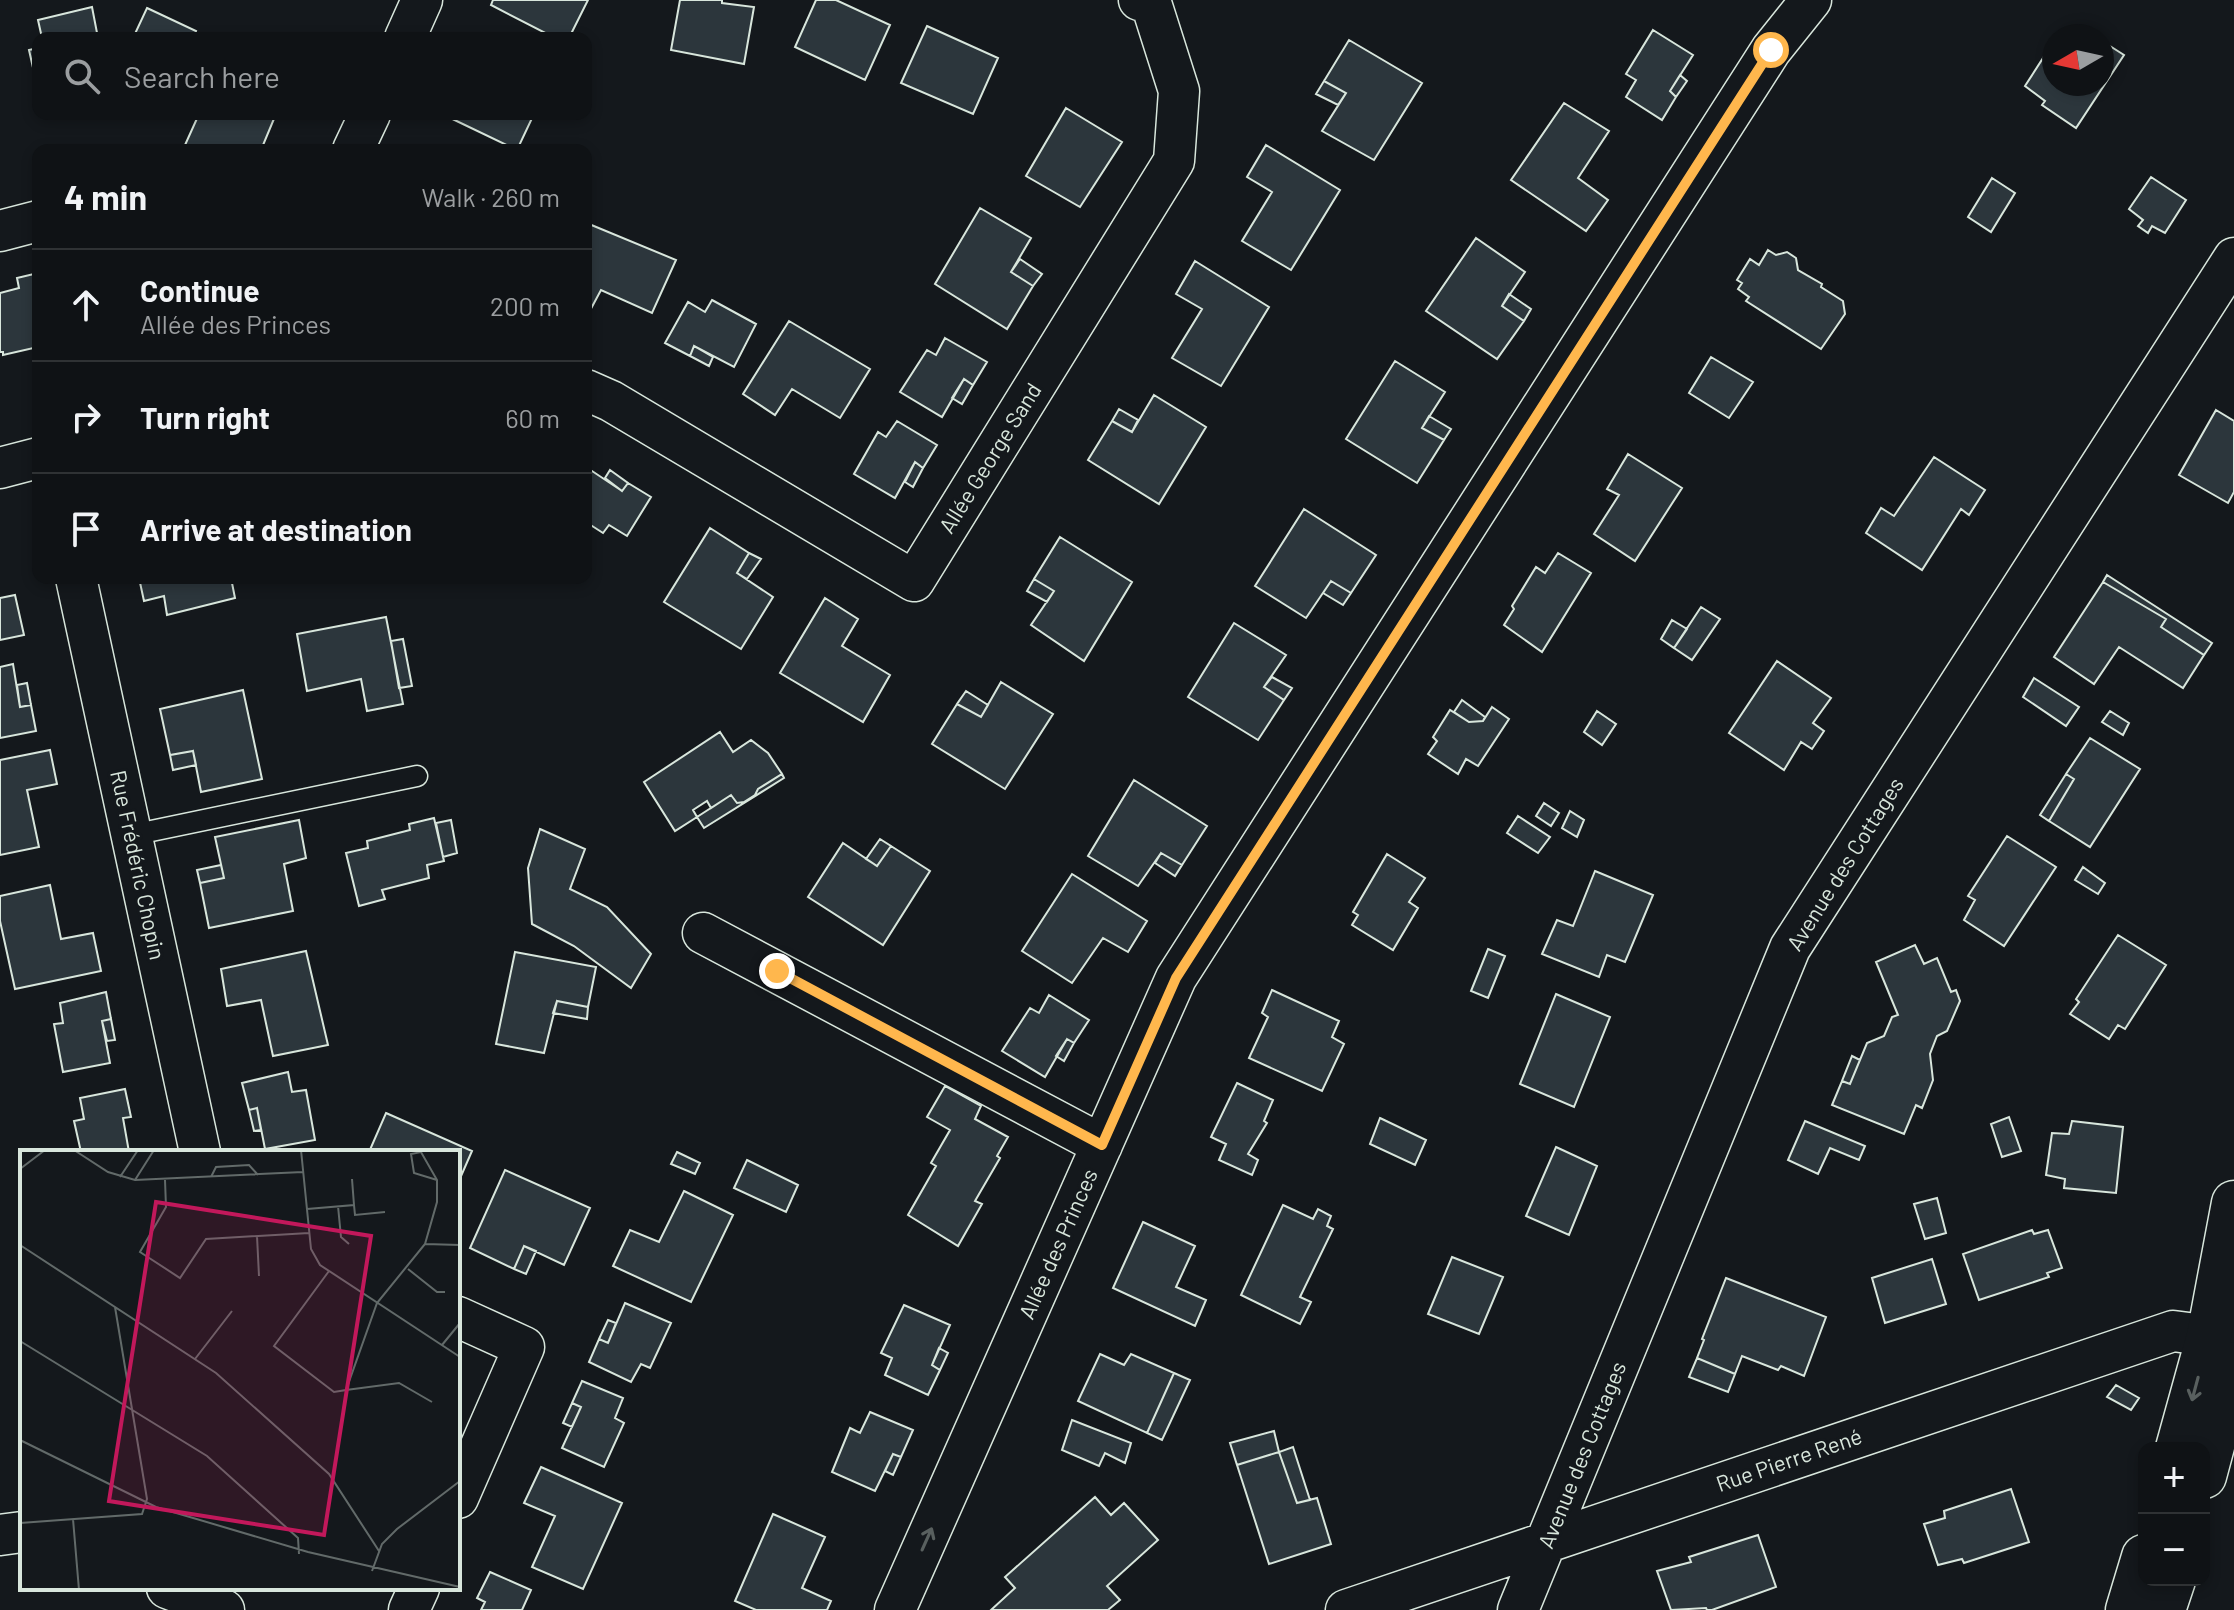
<!DOCTYPE html>
<html lang="en">
<head>
<meta charset="utf-8">
<style>
	body { margin:0; font-family:Barlow,sans-serif; background:#1d2022; color:#f1f3f6 }
	.controls { position:absolute; right:24px; bottom:24px; display:grid; overflow:hidden; border-radius:16px; box-shadow:0 4px 12px #0003 }
	.controls button { width:72px; height:72px; display:grid; place-items:center; padding:0; border:0; border-bottom:2px solid #2f3234; background:#0f1215; color:#f1f3f6; font:40px sans-serif }
	.compass { position:absolute; left:2042px; top:24px; width:72px; height:72px; border-radius:50%; background:#0f1215; box-shadow:0 4px 12px #0003; rotate:261deg }
	.stop { position:absolute; width:24px; height:24px; margin:-18px; border:6px solid #ffb74d; border-radius:50%; background:#fff }
	.stop.end { background:#ffb74d; border-color:#fff; box-shadow:0 2px 8px #0008 }
	.list { margin:0; padding:0; list-style:none }
	h2 { display:flex; justify-content:space-between; align-items:center; height:104px; margin:0; padding:0 32px; font-size:34px }
	h2 small { font-size:26px; font-weight:400; color:#9b9ea0 }
	.list li { display:grid; grid-template-columns:52px 1fr auto; gap:24px; align-items:center; box-sizing:border-box; height:112px; padding:0 32px; border-top:2px solid #2f3234 }
	.list b { display:block; font-size:30px; white-space:nowrap }
	.list p { margin:0; font-size:26px; white-space:nowrap; color:#9b9ea0 }
	.list em { font-size:26px; font-style:normal; color:#9b9ea0 }
	.icon { flex:none; width:44px; height:44px; fill:none; stroke:currentColor; stroke-width:2; stroke-linecap:round; stroke-linejoin:round }
	.map { position:relative; flex:none; width:2234px; height:1610px; overflow:hidden }
	.search { position:absolute; background:#0f1215; box-shadow:0 4px 12px #0003; left:32px; top:32px; width:560px; height:88px; display:flex; align-items:center; gap:20px; box-sizing:border-box; padding:0 28px; border-radius:16px; color:#9b9ea0; font-size:30px }
	.panel { position:absolute; background:#0f1215; box-shadow:0 4px 12px #0003; left:32px; top:144px; width:560px; height:440px; border-radius:16px }
	.map>svg:first-child { display:block }
	.building { fill:#2c363c; stroke:#d8e6dc; stroke-width:2 }
	.lines { fill:none; stroke-linecap:round; stroke-linejoin:round }
	.lane-casing { stroke:#d8e6dc; stroke-width:23 }
	.street-casing { stroke:#d8e6dc; stroke-width:43 }
	.secondary-casing { stroke:#d8e6dc; stroke-width:47 }
	.lane { stroke:#14181c; stroke-width:20 }
	.street { stroke:#14181c; stroke-width:40 }
	.secondary { stroke:#14181c; stroke-width:44 }
	.oneway { stroke:#59605f }
	.route { stroke:#ffb74d; stroke-width:10 }
	.labels { text-anchor:middle; stroke-width:6; stroke-linejoin:round; paint-order:stroke }
	.street-label { font-size:22px; fill:#d8e6dc; stroke:#14181c }
	.inset-road { fill:none; stroke:#626a69; stroke-width:2 }
	.view { fill:#c2185b; fill-opacity:0.15; stroke:#c2185b; stroke-width:4 }
	.inset-edge { fill:none; stroke:#d8e6dc; stroke-width:4 }
</style>
</head>
<body>
<div class="map">
<svg width="2234" height="1610" viewBox="0 0 2234 1610">
	<rect width="100%" height="100%" fill="#14181c"/>
	<path class="building" d="M493,0H588L569,38H555L491,5Z
		M680,0H722V3L754,7L744,64L671,50Z
		M816,0H836L890,25L865,80L795,47Z
		M92,7L98,38H42L38,20Z
		M147,8L196,31L193,38H133Z
		M927,26L998,58L973,114L901,83Z
		M1653,30L1693,55L1670,91L1676,97L1662,120L1626,97L1636,80L1626,74Z
		M1349,40L1422,83L1374,160L1322,131L1346,93L1324,81Z
		M2054,41V84H2102V41L2124,55L2076,128L2042,105L2045,101L2025,86Z
		M38,48V90L29,50Z
		M1680,75L1687,81L1676,97L1670,91Z
		M1324,81L1346,93L1338,105L1316,94Z
		M1564,103L1609,131L1578,178L1608,200L1586,231L1511,180Z
		M1066,108L1122,142L1080,207L1026,176Z
		M199,114H276L261,150H196L185,145Z
		M442,114H534L517,150Z
		M1266,145L1340,190L1291,270L1242,241L1272,192L1247,177Z
		M2151,177L2186,200L2165,233L2152,226L2148,233L2138,226L2143,220L2129,209Z
		M1992,178L2015,193L1991,232L1968,217Z
		M980,208L1031,238L1011,272L1033,286L1007,329L935,284Z
		M589,224L676,260L652,313L601,290L586,318V231Z
		M1476,238L1525,272L1502,306L1524,321L1497,359L1426,311Z
		M1768,250L1776,255L1787,252L1796,258L1798,270L1822,284L1821,287L1843,301L1845,314L1821,349L1746,301L1749,297L1738,289L1742,283L1737,280L1750,259L1759,265Z
		M1020,259L1042,274L1033,286L1011,272Z
		M1195,261L1269,307L1221,386L1172,358L1202,309L1176,294Z
		M38,273V347L3,355V352H0V293L19,288L17,278Z
		M1509,294L1531,309L1524,321L1502,306Z
		M712,300L756,324L734,367L694,346L690,356L665,343L688,302L705,312Z
		M789,321L870,369L840,418L792,389L775,415L743,394Z
		M945,338L987,362L973,385L964,379L942,417L900,392L927,350L936,355Z
		M694,346L713,357L709,366L690,356Z
		M1711,357L1753,382L1729,418L1689,393Z
		M1395,361L1445,392L1422,428L1444,440L1417,483L1346,439Z
		M964,379L973,385L962,404L952,398Z
		M1154,395L1206,427L1159,504L1088,460L1112,421L1132,432Z
		M1119,409L1138,420L1132,432L1112,421Z
		M2216,410L2234,421V492L2228,503L2179,475Z
		M1429,416L1451,429L1444,440L1422,428Z
		M897,421L937,445L923,468L915,462L895,498L854,474L878,432L886,437Z
		M1628,454L1682,488L1635,561L1594,534L1619,495L1607,489Z
		M1934,457L1985,490L1969,515L1961,509L1922,570L1866,533L1881,508L1894,516Z
		M915,462L923,468L913,487L905,482Z
		M589,469L622,491L628,483L651,497L627,536L609,525L603,533L586,522V473Z
		M610,470L628,483L622,491L605,478Z
		M1304,509L1376,555L1351,593L1331,581L1306,618L1255,586Z
		M710,528L749,553L737,573L773,597L741,649L664,602Z
		M1060,537L1132,582L1084,661L1031,625L1054,591L1034,579Z
		M749,553L761,559L747,579L737,573Z
		M1558,553L1591,573L1542,652L1504,625L1514,609L1512,606L1536,567L1545,573Z
		M2107,575L2212,643L2204,655L2161,627L2166,619L2103,582Z
		M139,578H231L235,598L167,615L164,596L144,601Z
		M1034,579L1054,591L1047,602L1027,591Z
		M1331,581L1351,593L1343,605L1323,593Z
		M2103,582L2166,619L2161,627L2204,655L2183,688L2119,647L2094,684L2054,657Z
		M15,595L24,635L0,640V598Z
		M825,598L858,619L842,646L890,675L863,722L780,673Z
		M1701,607L1720,619L1692,660L1674,648Z
		M386,617L403,704L367,711L361,679L307,691L297,634Z
		M1672,620L1687,629L1674,648L1661,639Z
		M1234,623L1286,655L1264,687L1284,700L1258,740L1188,697Z
		M403,639L412,686L399,688L391,641Z
		M1777,661L1831,698L1813,723L1824,731L1812,749L1801,742L1784,770L1729,733Z
		M13,664L20,707L31,705L36,731L0,738V667Z
		M1272,677L1292,688L1284,700L1264,687Z
		M2034,678L2079,707L2066,726L2023,697Z
		M1001,682L1053,714L1005,789L932,744L957,704L981,717Z
		M27,683L31,705L20,707L17,685Z
		M243,690L262,779L201,792L193,751L170,755L160,709Z
		M966,691L988,705L981,717L957,704Z
		M1462,700L1485,717L1483,721L1469,722L1454,712Z
		M1492,707L1509,719L1478,766L1466,759L1458,774L1428,754L1437,741L1433,737L1450,710L1469,722L1483,721Z
		M1597,711L1616,724L1602,745L1584,732Z
		M2110,711L2129,723L2123,735L2102,722Z
		M720,732L733,752L751,740L768,753L782,774L758,789L755,795L744,802L737,803L731,795L711,808L707,801L693,810L697,817L675,831L644,782Z
		M2090,738L2140,769L2090,847L2049,821L2074,779L2066,774Z
		M50,750L57,784L27,790L39,847L0,855V760Z
		M193,751L196,765L173,770L170,755Z
		M782,774L784,778L704,828L697,817L731,795L737,803L744,802L755,795L758,789Z
		M2066,774L2074,779L2049,821L2040,815Z
		M1134,780L1207,826L1182,865L1161,853L1138,886L1088,856Z
		M1544,803L1559,813L1551,826L1536,816Z
		M1570,811L1584,820L1577,837L1562,828Z
		M1518,816L1550,837L1538,853L1507,833Z
		M434,818L444,861L427,865L429,878L382,890L385,899L359,906L346,853L368,848L367,841L410,830L409,824Z
		M299,820L306,858L284,864L293,911L209,928L200,883L224,878L215,837Z
		M451,820L457,853L443,857L436,823Z
		M540,829L585,849L570,889L607,907L651,954L631,988L574,946L532,924L528,868Z
		M2007,836L2056,867L2004,946L1964,920L1975,900L1968,896Z
		M880,839L891,846L877,866L866,859Z
		M843,843L877,866L891,846L930,871L883,945L808,897Z
		M1161,853L1182,865L1175,876L1155,863Z
		M1387,854L1425,878L1409,902L1418,908L1393,950L1352,925L1358,915L1353,912Z
		M221,865L224,878L200,883L197,870Z
		M2083,867L2105,883L2098,894L2075,880Z
		M1595,871L1653,895L1625,962L1607,955L1599,977L1542,954L1557,920L1573,926Z
		M1072,874L1147,921L1128,952L1103,938L1072,983L1022,951Z
		M50,885L61,939L93,933L101,971L15,989L0,921V896Z
		M2118,935L2166,965L2125,1029L2118,1025L2109,1039L2070,1014L2079,1002L2076,999Z
		M1915,945L1924,964L1937,958L1951,992L1956,990L1960,1001L1947,1031L1937,1036L1930,1054L1933,1080L1922,1108L1916,1105L1904,1134L1832,1105L1842,1081L1850,1084L1867,1043L1884,1036L1892,1017L1898,1015L1876,962Z
		M1488,949L1505,956L1488,998L1471,991Z
		M306,951L328,1045L273,1056L261,1000L227,1006L221,969Z
		M515,952L596,967L588,1007L557,1001L544,1053L496,1044Z
		M1272,990L1339,1021L1332,1037L1344,1044L1322,1091L1249,1058L1268,1017L1262,1013Z
		M106,992L111,1019L102,1021L110,1063L63,1072L54,1024L63,1023L60,1003Z
		M1556,994L1610,1017L1574,1107L1520,1084Z
		M1049,995L1089,1020L1074,1043L1067,1039L1045,1077L1002,1051L1030,1008L1039,1013Z
		M557,1001L588,1007L587,1019L553,1013Z
		M111,1019L115,1040L107,1041L102,1021Z
		M1067,1039L1074,1043L1064,1061L1056,1056Z
		M1852,1056L1860,1060L1850,1084L1842,1081Z
		M288,1072L292,1092L306,1090L315,1140L265,1149L257,1108L249,1110L242,1083Z
		M1237,1083L1273,1100L1264,1121L1267,1123L1248,1154L1258,1160L1252,1175L1219,1160L1226,1144L1211,1137Z
		M945,1086L981,1106L975,1119L1008,1137L997,1156L1000,1158L975,1201L982,1204L958,1246L908,1215L936,1166L931,1163L950,1130L927,1117Z
		M125,1089L131,1117L123,1118L129,1152H81L74,1121L84,1119L80,1098Z
		M257,1108L261,1130L254,1131L249,1110Z
		M386,1113L472,1151L458,1183V1152H369Z
		M2009,1117L2021,1151L2002,1157L1991,1124Z
		M1380,1118L1426,1140L1415,1165L1370,1144Z
		M1805,1121L1865,1146L1859,1160L1830,1148L1818,1174L1788,1160Z
		M2072,1121L2123,1127L2116,1193L2064,1188L2065,1179L2046,1175L2052,1133L2069,1134Z
		M1556,1147L1597,1166L1569,1235L1526,1216Z
		M677,1152L700,1163L695,1174L671,1164Z
		M747,1160L798,1185L786,1212L734,1188Z
		M505,1170L590,1208L564,1265L524,1246L514,1269L470,1248Z
		M684,1191L733,1215L691,1302L613,1266L630,1230L659,1242Z
		M1937,1198L1946,1233L1925,1239L1914,1204Z
		M1283,1205L1313,1219L1318,1209L1331,1216L1327,1226L1333,1229L1300,1297L1311,1302L1300,1324L1241,1295Z
		M1143,1222L1195,1246L1176,1287L1206,1300L1195,1326L1113,1288Z
		M2032,1230L2034,1234L2048,1230L2062,1268L2047,1273L2049,1277L1979,1300L1963,1254Z
		M524,1246L536,1251L526,1274L514,1269Z
		M1452,1257L1503,1277L1479,1334L1428,1314Z
		M1932,1259L1946,1304L1885,1323L1872,1278Z
		M1726,1278L1826,1317L1804,1376L1781,1366L1778,1370L1742,1356L1735,1374L1697,1358L1704,1340L1702,1339Z
		M625,1303L671,1323L650,1368L641,1364L631,1382L589,1362L599,1339L608,1343Z
		M904,1305L950,1325L932,1365L940,1370L928,1395L885,1375L892,1358L881,1353Z
		M608,1320L616,1323L608,1343L599,1339Z
		M939,1348L948,1353L940,1370L932,1365Z
		M1100,1354L1124,1365L1131,1354L1174,1373L1147,1433L1078,1401Z
		M1697,1358L1735,1374L1728,1392L1689,1377Z
		M1174,1373L1190,1380L1162,1440L1147,1433Z
		M582,1381L623,1398L615,1418L624,1423L604,1467L562,1448L581,1407L572,1403Z
		M2116,1385L2139,1398L2131,1410L2107,1397Z
		M572,1403L581,1407L572,1427L563,1423Z
		M870,1412L913,1430L901,1457L893,1454L875,1491L832,1472L850,1428L860,1433Z
		M1072,1420L1131,1443L1125,1463L1105,1453L1099,1466L1062,1450Z
		M1274,1431L1279,1452L1237,1465L1230,1443Z
		M1293,1447L1310,1500L1297,1503L1279,1452Z
		M1279,1452L1297,1503L1317,1498L1331,1544L1269,1564L1237,1465Z
		M893,1454L901,1457L893,1475L885,1471Z
		M541,1467L622,1503L583,1589L532,1567L555,1516L524,1503Z
		M2011,1489L2029,1542L1964,1563L1962,1559L1938,1565L1924,1524L1945,1518L1944,1511Z
		M1095,1497L1111,1515L1124,1503L1158,1540L1107,1586L1120,1600L1108,1610H991L1015,1588L1005,1577Z
		M773,1514L825,1537L802,1588L831,1601L827,1610H756L735,1601Z
		M1758,1535L1776,1587L1712,1610H1707L1706,1608L1671,1610L1657,1571L1691,1562L1689,1557Z
		M490,1572L531,1590L522,1610H481L485,1602L477,1598Z"/>
	<g class="lines">
		<defs>
			<path id="lane" d="M132,835L417,776"/>
			<path id="street" d="M405,38L422,0
				M353,150L370,114
				M0,231L38,221
				M586,390L611,401L914,581L1174,161L1179,91L1151,3L1139,0
				M0,468L38,458
				M76,578L200,1152
				M703,933L1102,1145
				M458,1317L524,1347L458,1498
				M0,1535L22,1532
				M167,1588L224,1610
				M409,1610L419,1588
				M895,1610L1176,978L1771,50L1811,0
				M1346,1610L2173,1331L2234,1339
				M1518,1610L1790,948L2234,258"/>
			<path id="secondary" d="M2178,1448L2209,1336L2234,1203
				M2204,1476L2234,1364
				M2128,1610L2144,1557
				M2163,1610L2173,1580"/>
		</defs>
		<use href="#lane" class="lane-casing"/>
		<use href="#street" class="street-casing"/>
		<use href="#secondary" class="secondary-casing"/>
		<use href="#lane" class="lane"/>
		<use href="#street" class="street"/>
		<use href="#secondary" class="secondary"/>
	</g>
	<defs><path id="oneway-shaft" d="M-6 0H5M1.5-3L5.5 0L1.5 3" fill="none" stroke-width="1.6" stroke-linecap="round" stroke-linejoin="round" transform="scale(2)"/></defs>
	<g class="oneway">
		<use href="#oneway-shaft" transform="translate(2195 1389) rotate(105)"/>
		<use href="#oneway-shaft" transform="translate(927 1539) rotate(-66)"/>
	</g>
	<g class="lines">
		<path class="route" d="M777,971L1102,1145L1176,978L1771,50"/>
	</g>
	<g class="labels">
		<g class="street-label">
			<text transform="translate(990 458) rotate(-58)" y="8">Allée George Sand</text>
			<text transform="translate(1845 864) rotate(-58)" y="8">Avenue des Cottages</text>
			<text transform="translate(138 865) rotate(78)" y="8">Rue Frédéric Chopin</text>
			<text transform="translate(1058 1244) rotate(-66)" y="8">Allée des Princes</text>
			<text transform="translate(1582 1455) rotate(-68)" y="8">Avenue des Cottages</text>
			<text transform="translate(1789 1460) rotate(-19)" y="8">Rue Pierre René</text>
		</g>
	</g>
	<g transform="translate(20 1150)">
		<rect width="440" height="440" fill="#14181c"/>
		<path class="inset-road" d="M54,0L88,22L115,30L283,22M281,0L291,99L300,115L440,207M0,19L25,0M100,27L118,0M191,27L196,17L229,15L238,25M115,30L134,0M145,30L146,57L120,102L160,128L186,89L289,83M334,55L335,65L365,62M318,56L321,87L329,94M287,59L334,55L332,29M237,86L239,126M405,94L440,95M0,95L196,223L309,324L359,401M388,119L417,142H425M309,121L254,196L314,242L326,240L357,153L405,94L417,52V30L401,2L391,4L394,23L417,30M0,191L187,306L278,388L279,404M422,195L440,173M175,209L212,161M326,240L379,233L412,252M0,290L136,357L288,402L440,437M53,369L59,440M0,373L122,364L127,349L95,157M352,421L362,394L377,379L440,331"/>
		<path class="view" d="M136,52L351,86L304,385L89,351Z"/>
		<rect width="440" height="440" class="inset-edge"/>
	</g>
</svg>
<div class="controls">
<button>+</button>
<button>−</button>
</div>
<svg class="compass" viewBox="-18 -18 36 36"><path d="M0-13l5 13h-10z" fill="#e53935"/><path d="M0 13l5-13h-10z" fill="#9b9ea0"/></svg>
<div class="stop" style="left:1771px;top:50px"></div>
<div class="stop end" style="left:777px;top:971px"></div>
<div class="search"><svg class="icon" aria-label="search" viewBox="0 0 24 24"><circle cx="10" cy="10" r="6"/><path d="M15 15l6 6"/></svg>Search here</div>
<section class="panel">
<h2>4 min<small>Walk · 260 m</small></h2>
<ul class="list">
<li><svg class="icon" aria-label="ahead" viewBox="0 0 24 24"><path d="M12 20V5M6 11l6-6 6 6"/></svg><div><b>Continue</b><p>Allée des Princes</p></div><em>200 m</em></li>
<li><svg class="icon" aria-label="right" viewBox="0 0 24 24"><path d="M7 20v-9h11M14 6l5 5-5 5"/></svg><div><b>Turn right</b></div><em>60 m</em></li>
<li><svg class="icon" aria-label="arrive" viewBox="0 0 24 24"><path d="M6 21V4h12l-3 4 3 4H6"/></svg><div><b>Arrive at destination</b></div></li>
</ul>
</section>
</div>
</body>
</html>
